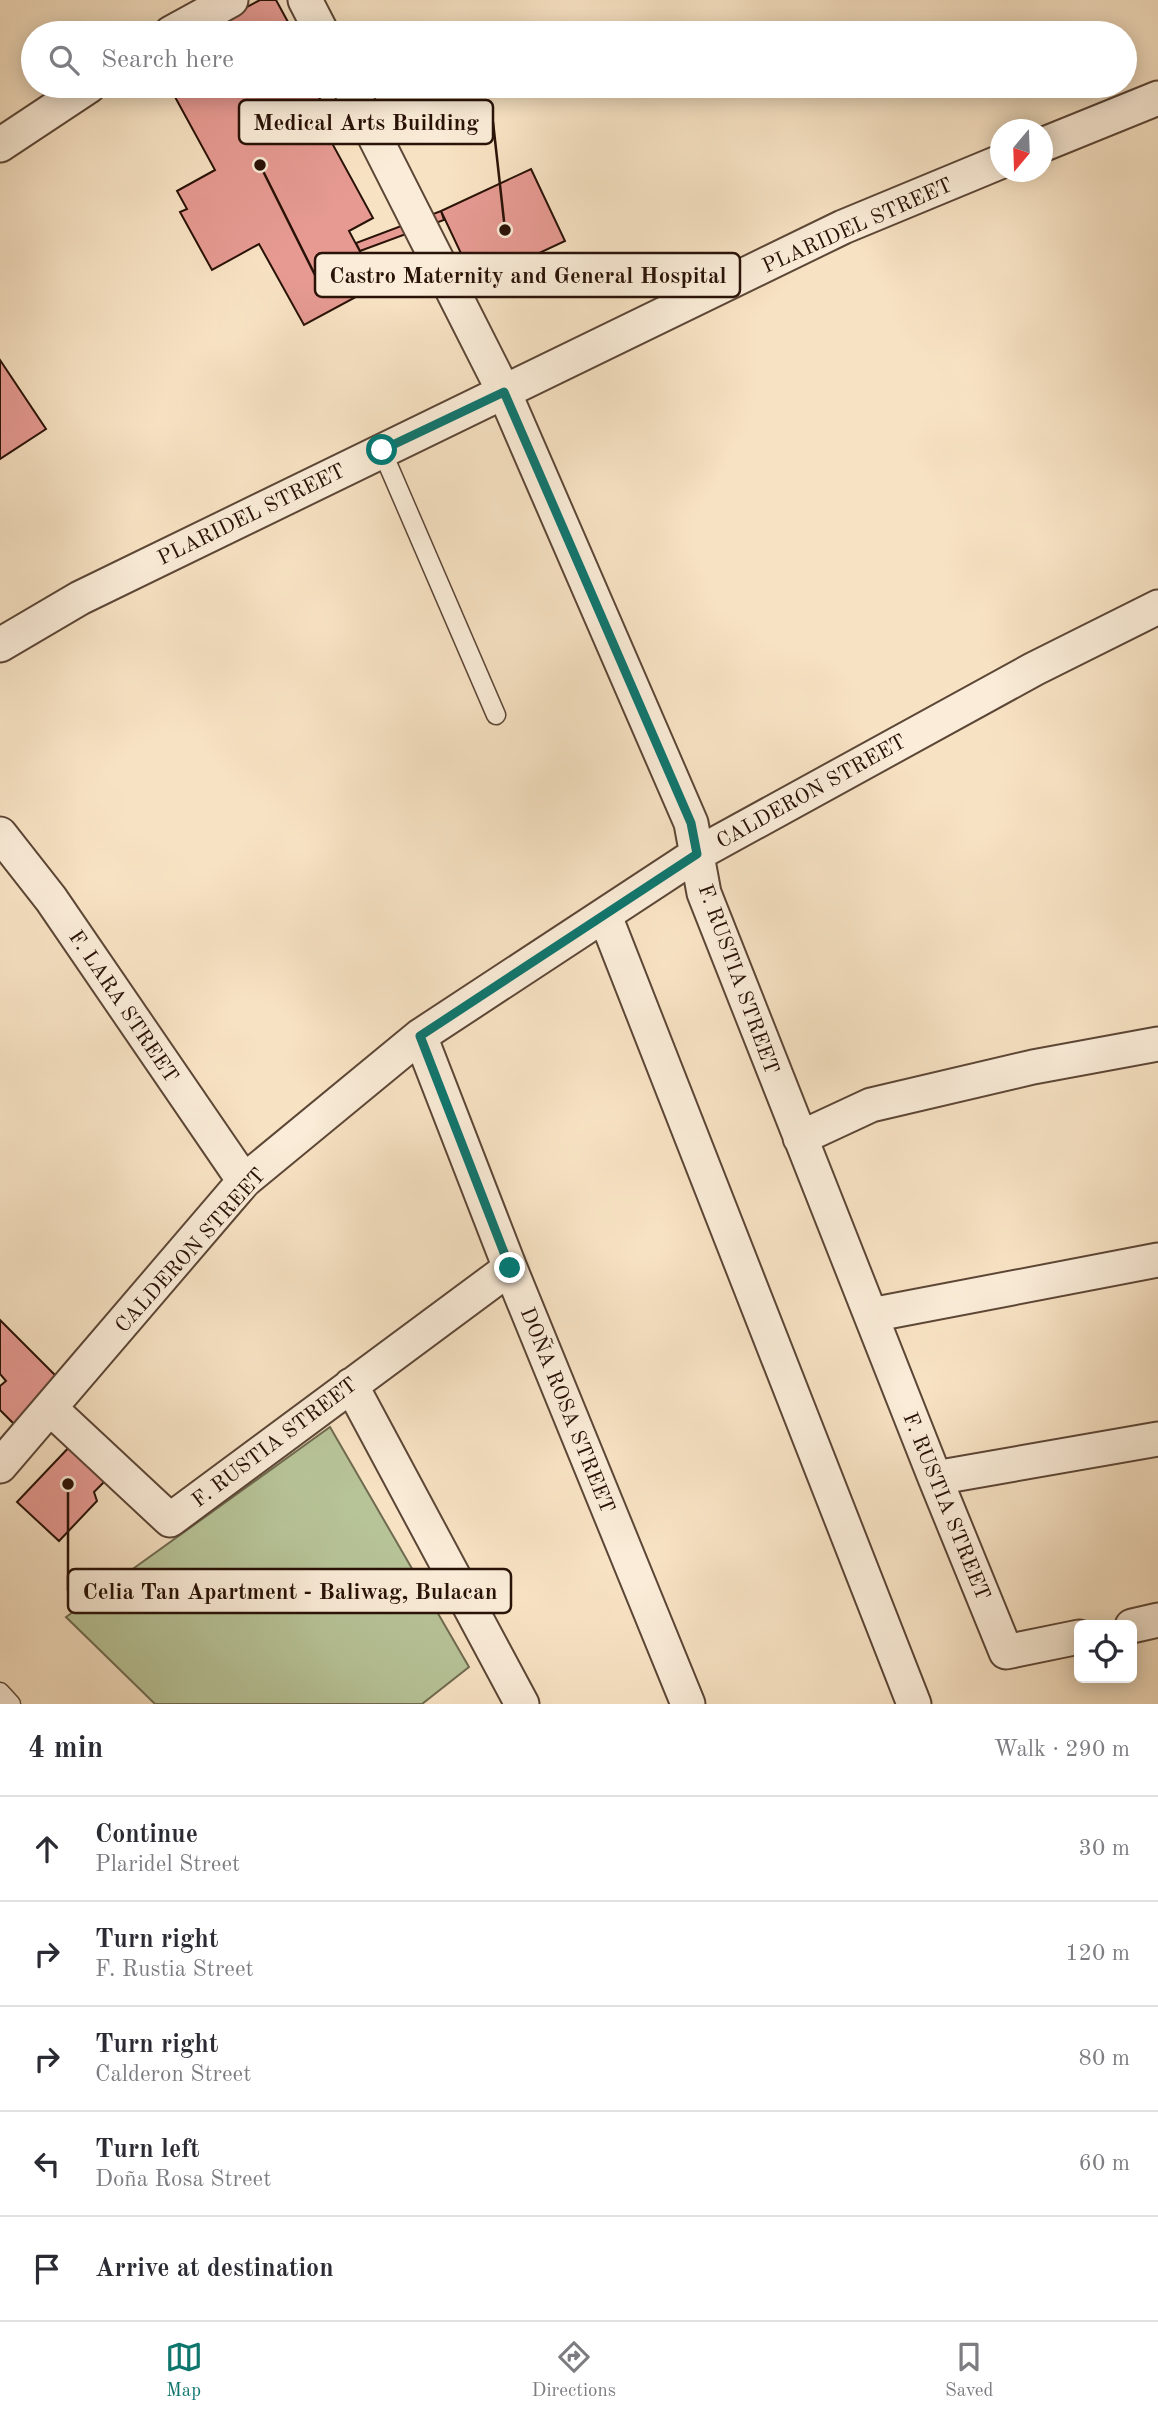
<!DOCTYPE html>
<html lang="en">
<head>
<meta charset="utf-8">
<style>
	body { margin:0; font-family:"Old Standard TT",serif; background:#f7f7f7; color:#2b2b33 }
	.controls { position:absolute; right:21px; bottom:21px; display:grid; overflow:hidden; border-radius:10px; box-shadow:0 4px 18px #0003 }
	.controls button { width:63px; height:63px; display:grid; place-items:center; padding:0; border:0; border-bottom:2px solid #e1e1e2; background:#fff; color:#2b2b33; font:35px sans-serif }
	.compass { position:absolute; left:990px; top:119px; width:63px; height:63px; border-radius:50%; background:#fff; box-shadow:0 4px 18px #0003; rotate:199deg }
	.stop { position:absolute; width:21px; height:21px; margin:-16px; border:5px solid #0f766e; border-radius:50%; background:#fff }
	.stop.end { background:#0f766e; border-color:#fff; box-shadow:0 2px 7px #0008 }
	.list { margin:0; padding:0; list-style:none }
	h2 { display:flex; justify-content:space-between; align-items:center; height:91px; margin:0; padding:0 28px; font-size:30px }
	h2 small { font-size:23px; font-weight:400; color:#7c7c81 }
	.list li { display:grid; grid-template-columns:46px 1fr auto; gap:21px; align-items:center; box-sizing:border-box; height:105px; padding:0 28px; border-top:2px solid #e1e1e2 }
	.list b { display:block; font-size:26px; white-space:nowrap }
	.list p { margin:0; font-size:23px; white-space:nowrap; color:#7c7c81 }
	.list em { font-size:23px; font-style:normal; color:#7c7c81 }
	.icon { flex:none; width:38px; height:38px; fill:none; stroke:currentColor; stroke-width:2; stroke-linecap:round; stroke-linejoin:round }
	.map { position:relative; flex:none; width:1158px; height:1704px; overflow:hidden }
	.search { position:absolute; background:#fff; box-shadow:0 4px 18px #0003; left:21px; right:21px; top:21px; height:77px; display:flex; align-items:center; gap:18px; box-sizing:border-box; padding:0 24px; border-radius:38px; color:#7c7c81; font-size:26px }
	.sheet { height:616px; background:#fff }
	nav { display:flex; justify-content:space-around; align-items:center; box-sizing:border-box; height:98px; border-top:2px solid #e1e1e2; background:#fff; font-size:19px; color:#7c7c81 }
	nav a { display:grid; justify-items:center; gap:4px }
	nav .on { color:#0f766e }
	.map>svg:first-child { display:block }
	.green { fill:#b7c498; stroke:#706b50; stroke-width:2 }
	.building { fill:#e69a92; stroke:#291207; stroke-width:2 }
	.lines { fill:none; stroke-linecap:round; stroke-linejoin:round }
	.lane-casing { stroke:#5c4636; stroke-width:21 }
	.street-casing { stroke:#5c4636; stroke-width:37 }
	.lane { stroke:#faecd8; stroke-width:18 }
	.street { stroke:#faecd8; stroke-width:33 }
	.route { stroke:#0f766e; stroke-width:9 }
	.labels { text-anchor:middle; stroke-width:7; stroke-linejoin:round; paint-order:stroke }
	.street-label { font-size:21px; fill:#291207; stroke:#faecd8 }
	.leader { fill:none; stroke:#291207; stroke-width:2.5 }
	.callout-dot { fill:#291207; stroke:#faecd8; stroke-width:2.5 }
	.callout { fill:#faecd8; stroke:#291207; stroke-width:2.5 }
	.callout-label { font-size:23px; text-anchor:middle; font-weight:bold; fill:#291207 }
</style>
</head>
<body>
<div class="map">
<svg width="1158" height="1704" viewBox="0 0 1158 1704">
	<rect width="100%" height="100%" fill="#f7e2c3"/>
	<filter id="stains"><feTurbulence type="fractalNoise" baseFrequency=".00286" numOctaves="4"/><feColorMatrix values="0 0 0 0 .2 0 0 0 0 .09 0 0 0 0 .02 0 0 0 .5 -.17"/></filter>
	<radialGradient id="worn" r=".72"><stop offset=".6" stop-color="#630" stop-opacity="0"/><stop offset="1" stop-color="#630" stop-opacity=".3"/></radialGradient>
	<path class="green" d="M330,1427L469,1667L422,1704H155L66,1617Z"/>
	<path class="building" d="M260,0H276L294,33H206L204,30Z
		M169,86H313L342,140L333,145L373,218L349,231L378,285L304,325L259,244L212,270L180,212L187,209L177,191L215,170Z
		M531,169L565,241L475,283L441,211Z
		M441,211L444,220L360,251L356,243Z
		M0,360L46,429L0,459Z
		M0,1320L59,1379L15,1425L0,1410V1386L6,1381L0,1374Z
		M74,1442L110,1476L94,1492L97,1501L59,1541L17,1502Z"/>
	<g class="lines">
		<defs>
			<path id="lane" d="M382,451L496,715
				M0,1692L11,1704"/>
			<path id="street" d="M305,0L322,33
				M171,33L231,0
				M349,86L504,392L691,823L704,893L935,1478L1006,1652L1079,1637
				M0,145L89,86
				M1042,145L1158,98
				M0,645L80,598L843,227L1000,162
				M0,834L51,899L244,1181
				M605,916L914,1704
				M420,1036L510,1268L688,1704
				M800,1138L871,1105L1033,1067L1158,1044
				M871,1315L1158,1260
				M351,1385L522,1704
				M51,1409L170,1520L510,1268
				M0,1466L244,1181L420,1036L697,854L1034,669L1158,607
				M935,1478L1158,1439
				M1132,1626L1158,1620"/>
		</defs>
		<use href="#lane" class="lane-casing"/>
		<use href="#street" class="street-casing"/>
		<use href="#lane" class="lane"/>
		<use href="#street" class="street"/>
	</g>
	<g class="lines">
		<path class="route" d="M382,450L504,392L691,823L697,854L420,1036L510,1268"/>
	</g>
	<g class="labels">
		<g class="street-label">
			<text transform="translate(857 225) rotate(-24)" y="7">PLARIDEL STREET</text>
			<text transform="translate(251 514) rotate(-26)" y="7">PLARIDEL STREET</text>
			<text transform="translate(811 791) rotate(-29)" y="7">CALDERON STREET</text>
			<text transform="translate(739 979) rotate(70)" y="7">F. RUSTIA STREET</text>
			<text transform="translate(124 1006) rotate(56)" y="7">F. LARA STREET</text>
			<text transform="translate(190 1250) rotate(-48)" y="7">CALDERON STREET</text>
			<text transform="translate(568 1410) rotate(68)" y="7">DOÑA ROSA STREET</text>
			<text transform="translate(274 1442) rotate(-37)" y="7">F. RUSTIA STREET</text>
			<text transform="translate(947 1506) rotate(68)" y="7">F. RUSTIA STREET</text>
		</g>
	</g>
	<path class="leader" d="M505 230L493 122M260 165L315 275M68 1484L68 1591"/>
	<g class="callout-dot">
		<circle cx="505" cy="230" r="7"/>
		<circle cx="260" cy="165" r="7"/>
		<circle cx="68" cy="1484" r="7"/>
	</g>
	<g class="callout">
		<rect x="239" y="100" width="254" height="44" rx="7"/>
		<rect x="315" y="253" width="425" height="44" rx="7"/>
		<rect x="68" y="1569" width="443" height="44" rx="7"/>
	</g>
	<g class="callout-label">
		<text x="366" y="130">Medical Arts Building</text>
		<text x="528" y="283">Castro Maternity and General Hospital</text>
		<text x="290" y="1599">Celia Tan Apartment - Baliwag, Bulacan</text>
	</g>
	<rect width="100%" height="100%" filter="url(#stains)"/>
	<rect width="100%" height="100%" fill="url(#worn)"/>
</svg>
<div class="controls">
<button><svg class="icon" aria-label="locate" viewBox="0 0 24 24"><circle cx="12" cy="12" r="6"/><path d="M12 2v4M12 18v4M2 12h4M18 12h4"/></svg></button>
</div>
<svg class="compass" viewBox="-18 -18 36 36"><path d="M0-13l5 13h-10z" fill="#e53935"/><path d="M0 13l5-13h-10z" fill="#7c7c81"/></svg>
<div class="stop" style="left:382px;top:450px"></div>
<div class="stop end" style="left:510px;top:1268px"></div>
<div class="search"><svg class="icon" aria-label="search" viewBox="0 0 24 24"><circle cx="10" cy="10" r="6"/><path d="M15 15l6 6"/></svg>Search here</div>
</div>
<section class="sheet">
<h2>4 min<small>Walk · 290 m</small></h2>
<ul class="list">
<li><svg class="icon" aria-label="ahead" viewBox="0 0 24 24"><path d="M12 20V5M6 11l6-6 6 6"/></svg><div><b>Continue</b><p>Plaridel Street</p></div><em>30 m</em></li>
<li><svg class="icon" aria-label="right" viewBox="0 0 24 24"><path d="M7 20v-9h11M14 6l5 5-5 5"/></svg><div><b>Turn right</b><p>F. Rustia Street</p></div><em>120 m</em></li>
<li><svg class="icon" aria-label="right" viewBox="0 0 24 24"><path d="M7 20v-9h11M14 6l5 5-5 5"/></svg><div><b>Turn right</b><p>Calderon Street</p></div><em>80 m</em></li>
<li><svg class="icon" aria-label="left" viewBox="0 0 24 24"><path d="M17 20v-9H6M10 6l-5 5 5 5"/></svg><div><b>Turn left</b><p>Doña Rosa Street</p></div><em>60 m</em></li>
<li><svg class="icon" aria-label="arrive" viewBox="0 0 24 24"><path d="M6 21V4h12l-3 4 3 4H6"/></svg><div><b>Arrive at destination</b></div></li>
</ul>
</section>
<nav>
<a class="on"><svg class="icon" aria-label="map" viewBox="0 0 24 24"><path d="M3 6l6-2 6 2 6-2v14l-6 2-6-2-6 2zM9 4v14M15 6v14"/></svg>Map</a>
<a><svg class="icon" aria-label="directions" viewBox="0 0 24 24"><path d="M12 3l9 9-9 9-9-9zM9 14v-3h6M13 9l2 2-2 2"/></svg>Directions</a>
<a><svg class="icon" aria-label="saved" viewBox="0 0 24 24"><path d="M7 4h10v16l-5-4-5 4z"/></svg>Saved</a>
</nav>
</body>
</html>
